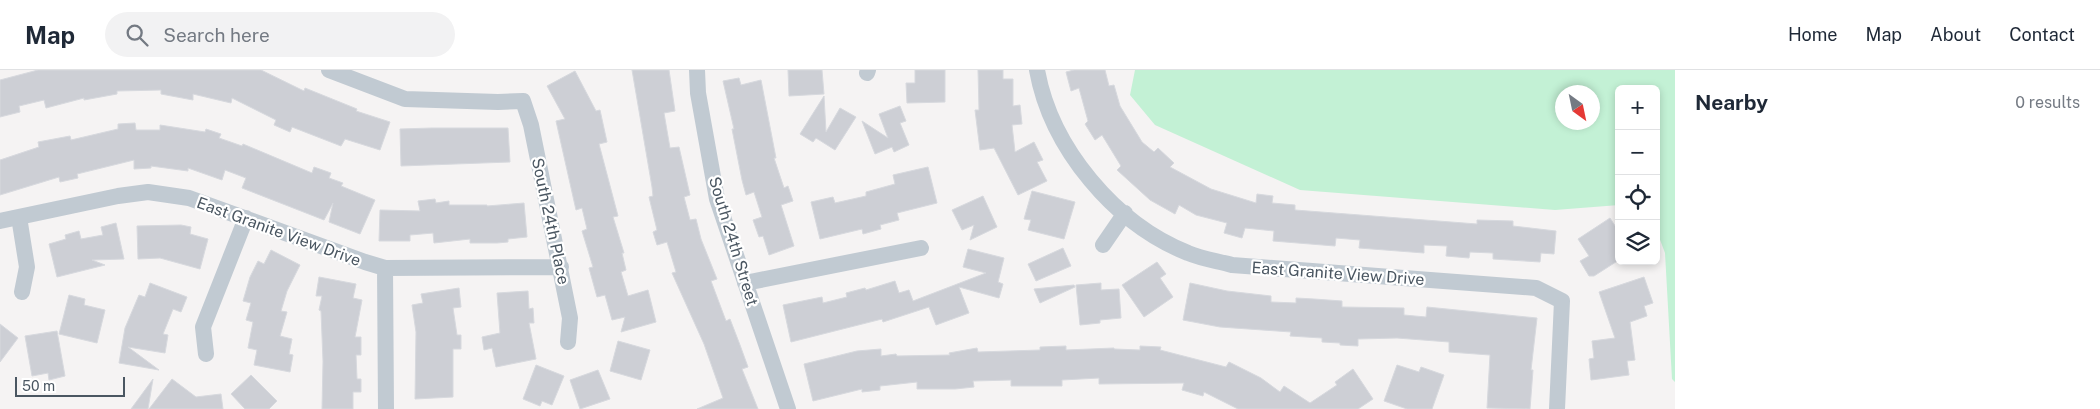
<!DOCTYPE html>
<html lang="en">
<head>
<meta charset="utf-8">
<style>
	body { margin:0; font-family:"Public Sans",sans-serif; background:#f2f2f3; color:#1f2937 }
	.controls { position:absolute; right:15px; top:15px; display:grid; overflow:hidden; border-radius:8px; box-shadow:0 2px 8px #0003 }
	.controls button { width:45px; height:45px; display:grid; place-items:center; padding:0; border:0; border-bottom:1px solid #e0e1e3; background:#fff; color:#1f2937; font:25px sans-serif }
	.compass { position:absolute; left:1555px; top:15px; width:45px; height:45px; border-radius:50%; background:#fff; box-shadow:0 2px 8px #0003; rotate:147deg }
	.scale { position:absolute; left:15px; bottom:12px; width:110px; box-sizing:border-box; padding-left:5px; border:2px solid #4a5661; border-top:0; font-size:14px; line-height:18px; white-space:nowrap; color:#4a5661; -webkit-text-stroke:4px #fff; paint-order:stroke }
	.list { margin:0; padding:0; list-style:none }
	h2 { display:flex; justify-content:space-between; align-items:center; height:65px; margin:0; padding:0 20px; font-size:21px }
	h2 small { font-size:16px; font-weight:400; color:#747a83 }
	.icon { flex:none; width:28px; height:28px; fill:none; stroke:currentColor; stroke-width:2; stroke-linecap:round; stroke-linejoin:round }
	.map { position:relative; flex:none; width:1675px; height:339px; overflow:hidden }
	header { display:flex; align-items:center; gap:30px; box-sizing:border-box; height:70px; padding:0 25px; background:#fff; border-bottom:1px solid #e0e1e3 }
	header strong { font-size:24px }
	nav { display:flex; gap:28px; margin-inline-start:auto; font-size:18px }
	.search { width:350px; height:45px; background:#f2f2f3; display:flex; align-items:center; gap:12px; box-sizing:border-box; padding:0 18px; border-radius:28px; color:#747a83; font-size:19px }
	main { display:flex }
	aside { flex:1; background:#fff }
	.map>svg:first-child { display:block }
	.green { fill:#c3f1d5; fill-rule:evenodd }
	.building { fill:#cdcfd5; stroke:#d7d9de }
	.lines { fill:none; stroke-linecap:round; stroke-linejoin:round }
	.street { stroke:#c1cad2; stroke-width:16 }
	.labels { text-anchor:middle; stroke-width:4.5; stroke-linejoin:round; paint-order:stroke }
	.street-label { font-size:16px; fill:#4a5661; stroke:#fff }
</style>
</head>
<body>
<header>
<strong>Map</strong>
<div class="search"><svg class="icon" aria-label="search" viewBox="0 0 24 24"><circle cx="10" cy="10" r="6"/><path d="M15 15l6 6"/></svg>Search here</div>
<nav><a>Home</a><a>Map</a><a>About</a><a>Contact</a></nav>
</header>
<main>
<div class="map">
<svg width="1675" height="339" viewBox="0 0 1675 339">
	<rect width="100%" height="100%" fill="#f5f3f3"/>
	<path class="green" d="M1135,0H1675V312L1672,309L1665,183L1656,159V19H1619V135L1555,140L1300,120L1155,55L1130,25ZM1562,22H1592V52H1562Z"/>
	<path class="building" d="M38,0H261L304,21L305,18L357,39L356,41L390,52L380,80L345,69L341,76L292,57L290,62L274,55L276,50L232,28L231,33L193,24V30L161,24V20L117,21V24L84,30V28L46,38L44,30L19,36L20,42L0,47V10Z
		M632,0H669L675,41L664,43L670,78L679,77L690,125L684,127L690,150L696,149L701,169L717,209L711,211L726,251L730,249L740,275L748,297L742,299L758,339H697L723,328L704,274L672,203L676,202L667,172L657,175L653,162L657,160L649,127L653,126L652,117Z
		M788,0H822L824,24L789,26Z
		M915,0H945V32L907,33L906,13H915Z
		M978,0H1003V9H1013V36L1020,35L1022,54L1012,55L1015,82L1034,72L1043,90L1037,92L1047,111L1018,125L994,78L980,80L975,40H979Z
		M1074,0H1105L1109,16L1114,15L1120,36L1142,72L1154,82L1158,78L1174,93L1170,97L1211,119L1256,133L1257,124L1273,126L1272,133L1295,135V140L1477,154V150L1513,151V156L1556,161L1554,184L1541,183L1540,192L1493,189V183L1470,182L1469,188L1446,186L1447,176L1424,175V183L1359,178L1360,170L1336,168L1335,176L1273,171L1274,161L1245,158L1242,168L1224,163L1227,153L1196,145L1179,135L1175,144L1150,130L1117,100L1121,96L1102,65L1095,70L1085,54L1088,51L1079,18L1071,21L1066,2Z
		M575,1L596,41L600,40L607,72L599,74L618,146L613,147L624,183H622L626,200L621,202L628,226L648,220L656,252L621,262L625,247L612,250L605,225L597,227L589,198L593,197L582,161L587,159L582,138L576,140L556,51L565,49L547,16Z
		M739,8L741,15L761,10L776,88H774L784,118L788,116L793,131L781,135L794,176L769,185L763,166L759,167L753,150L762,147L754,122L746,125L742,110L732,59H734L723,11Z
		M824,26L826,62L840,38L856,47L835,80L816,68L813,72L800,64Z
		M900,36L906,51L900,53L909,75L894,82L892,77L875,84L862,51L888,68L879,44Z
		M135,53L136,60H160V55L205,62L206,59L221,64L219,68L242,76L243,74L312,103L314,97L331,103L329,108L343,113L341,116L375,130L360,164L329,152L333,133L324,150L242,118L246,108L225,100L222,110L188,98V101L151,96V98L134,99V90L77,104L78,108L60,112L59,107L0,125V90L39,77L38,72L70,66L71,70L118,59V54Z
		M432,58H508L510,92L401,96L400,59Z
		M928,97L937,133L897,143L899,150L880,155L881,159L863,164L862,159L820,169L811,132L833,127L835,133L866,126V122L895,114L893,105Z
		M1032,121L1075,132L1064,169L1028,160L1031,150L1024,149Z
		M983,126L997,157L970,170L974,155L962,160L952,140Z
		M435,129L436,133L449,131V135H487V136L524,133L527,167L508,169V172L497,173H470V169L434,173L433,163L410,165V171H379L380,140L420,141L418,131Z
		M1610,148L1619,162V190L1594,206H1589L1580,191L1589,186L1578,169Z
		M116,153L124,189L92,190L105,195L57,207L49,174L66,169L65,165L79,161L81,169L103,165L101,157Z
		M181,155L191,157L190,164L208,169L200,199L160,188L138,189L137,156Z
		M1063,178L1071,196L1036,211L1028,194Z
		M968,179L1004,188L998,212L1003,214L999,228L959,217L969,243L936,255L929,237L883,252L882,249L791,272L783,235L822,227L823,233L847,227L846,223L865,218L866,220L895,211L899,223L909,220L913,231L986,203L963,197Z
		M271,180L300,195L287,221L281,241L287,242L280,266L292,269L289,284L293,285L290,302L254,295L257,280L248,278L253,252L246,250L251,233L243,231L250,207L258,191L264,194Z
		M1157,192L1166,204L1160,208L1173,227L1144,247L1122,215Z
		M319,207L356,214L353,228L362,230L355,267H361V285H356L357,309H361V322H353V339H322L323,291L321,241L319,240L322,226H316Z
		M1644,207L1653,233L1644,236L1647,246L1630,252L1635,290L1627,291L1629,305L1591,310L1589,289L1594,288L1592,271L1615,268L1599,222Z
		M150,213L187,227L181,242L173,239L163,264L168,265L165,283L128,277L159,300L119,293L125,258L139,225L145,227Z
		M1101,213V220L1119,219L1121,248L1100,250V253L1080,255L1076,215Z
		M1190,213L1227,221L1271,226V232L1296,233V228L1314,229L1342,231V237L1404,238V245L1426,247L1427,237L1537,248L1531,300H1533L1530,339L1487,338L1490,285L1449,282V272L1397,268L1358,269V276L1340,275V273L1322,272V268L1290,266L1291,262L1220,257L1183,250Z
		M1074,215L1075,217L1040,233L1034,219Z
		M459,218L461,237L453,238L457,265H461V279H453V327L415,329L416,262L412,235L423,233L421,224Z
		M528,221L529,239L533,238L534,253H529L536,289L496,297L492,278L484,280L482,267L500,263L497,223Z
		M69,225L85,229L84,235L105,240L97,273L59,264Z
		M0,254L18,268L0,292Z
		M57,261L65,306L49,310L48,303L32,306L25,266Z
		M618,271L650,280L641,310L610,301Z
		M1066,276V280L1114,278V279L1140,280V276L1161,277L1160,280L1226,297L1229,292L1261,308L1280,322L1284,316L1310,333L1337,315L1335,312L1353,299L1373,329L1358,339H1238L1204,322L1203,326L1182,320L1184,313L1099,314V308L1062,310V316H1011V310L973,311L974,317L955,319H917V312L880,316V320L862,322V319L813,331L804,294L857,281L881,279V286L896,284L897,286L950,285L949,283L977,278L978,282L1040,280V277Z
		M536,295L564,306L552,335L542,331L540,336L523,329Z
		M1397,295L1419,302L1421,297L1444,305L1432,339H1407L1384,331Z
		M598,300L610,329L580,339L570,310Z
		M251,305L277,331L269,339H245L231,324Z
		M153,309L148,339H131Z
		M172,309L196,327L221,324L223,339H149Z"/>
	<g class="lines">
		<path class="street" d="M329,0L405,29L498,32L523,31L531,55L570,248L568,272
			M697,0L698,23L717,129L788,339
			M1037,0C1051,78 1115,154 1188,183C1202,189 1218,191 1232,195L1536,218L1562,231L1557,339
			M867,3L868,0
			M19,147L27,197L22,222
			M0,151L118,126L148,122L189,128L365,192L385,198L561,197
			M1103,175L1125,143
			M385,198L386,339
			M745,213L921,178
			M206,284L203,257L246,148"/>
	</g>
	<g class="labels">
		<g class="street-label">
			<text transform="translate(551 151) rotate(78)" y="6">South 24th Place</text>
			<text transform="translate(279 161) rotate(20)" y="6">East Granite View Drive</text>
			<text transform="translate(734 171) rotate(73)" y="6">South 24th Street</text>
			<text transform="translate(1338 203) rotate(4)" y="6">East Granite View Drive</text>
		</g>
	</g>
</svg>
<div class="controls">
<button>+</button>
<button>−</button>
<button><svg class="icon" aria-label="locate" viewBox="0 0 24 24"><circle cx="12" cy="12" r="6"/><path d="M12 2v4M12 18v4M2 12h4M18 12h4"/></svg></button>
<button><svg class="icon" aria-label="layers" viewBox="0 0 24 24"><path d="M12 4l9 5-9 5-9-5zM3 14l9 5 9-5"/></svg></button>
</div>
<svg class="compass" viewBox="-18 -18 36 36"><path d="M0-13l5 13h-10z" fill="#e53935"/><path d="M0 13l5-13h-10z" fill="#747a83"/></svg>
<div class="scale">50 m</div>
</div>
<aside>
<h2>Nearby<small>0 results</small></h2>
<ul class="list">
</ul>
</aside>
</main>
</body>
</html>
